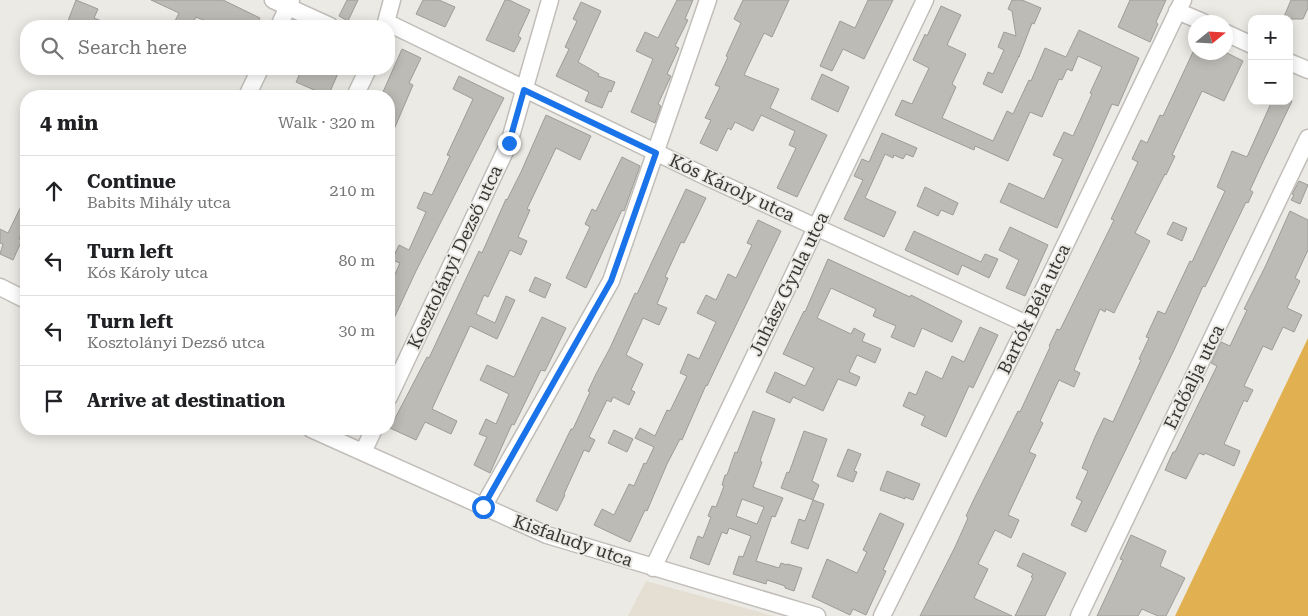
<!DOCTYPE html>
<html lang="en">
<head>
<meta charset="utf-8">
<style>
	body { margin:0; font-family:"Roboto Serif",serif; background:#f6f6f6; color:#202124 }
	.controls { position:absolute; right:15px; top:15px; display:grid; overflow:hidden; border-radius:10px; box-shadow:0 2px 12px #0003 }
	.controls button { width:45px; height:45px; display:grid; place-items:center; padding:0; border:0; border-bottom:1px solid #e0e0e0; background:#fff; color:#202124; font:25px sans-serif }
	.compass { position:absolute; left:1188px; top:15px; width:45px; height:45px; border-radius:50%; background:#fff; box-shadow:0 2px 12px #0003; rotate:72deg }
	.stop { position:absolute; width:15px; height:15px; margin:-11px; border:4px solid #1a73e8; border-radius:50%; background:#fff }
	.stop.end { background:#1a73e8; border-color:#fff; box-shadow:0 1px 5px #0008 }
	.list { margin:0; padding:0; list-style:none }
	h2 { display:flex; justify-content:space-between; align-items:center; height:65px; margin:0; padding:0 20px; font-size:21px }
	h2 small { font-size:16px; font-weight:400; color:#757577 }
	.list li { display:grid; grid-template-columns:32px 1fr auto; gap:15px; align-items:center; box-sizing:border-box; height:70px; padding:0 20px; border-top:1px solid #e0e0e0 }
	.list b { display:block; font-size:19px; white-space:nowrap }
	.list p { margin:0; font-size:16px; white-space:nowrap; color:#757577 }
	.list em { font-size:16px; font-style:normal; color:#757577 }
	.icon { flex:none; width:28px; height:28px; fill:none; stroke:currentColor; stroke-width:2; stroke-linecap:round; stroke-linejoin:round }
	.map { position:relative; flex:none; width:1308px; height:616px; overflow:hidden }
	.search { position:absolute; background:#fff; box-shadow:0 2px 12px #0003; left:20px; top:20px; width:375px; height:55px; display:flex; align-items:center; gap:12px; box-sizing:border-box; padding:0 18px; border-radius:20px; color:#757577; font-size:19px }
	.panel { position:absolute; background:#fff; box-shadow:0 2px 12px #0003; left:20px; top:90px; width:375px; height:345px; border-radius:20px }
	.map>svg:first-child { display:block }
	.built { fill:#e5ded3 }
	.forest { fill:#e1b050 }
	.building { fill:#bdbbb6; stroke:#9e9c98; fill-rule:evenodd }
	.lines { fill:none; stroke-linecap:round; stroke-linejoin:round }
	.minor-casing { stroke:#c1beba; stroke-width:19 }
	.minor { stroke:#fff; stroke-width:16 }
	.route { stroke:#1a73e8; stroke-width:6 }
	.labels { text-anchor:middle; stroke-width:4; stroke-linejoin:round; paint-order:stroke }
	.street-label { font-size:18px; fill:#393837; stroke:#eceae5 }
</style>
</head>
<body>
<div class="map">
<svg width="1308" height="616" viewBox="0 0 1308 616">
	<rect width="100%" height="100%" fill="#eceae5"/>
	<path class="built" d="M646,581L774,616H628Z"/>
	<path class="forest" d="M1308,338V616H1175Z"/>
	<path class="building" d="M76,0L98,9L94,18L114,26H66Z
		M151,0H223L260,18L256,26H218L196,17L191,26H181L174,23L179,13Z
		M347,0H358L348,21L339,16Z
		M423,0H439L455,7L445,27L416,14Z
		M505,0H509L530,10L518,36L521,38L514,52L486,40Z
		M677,0H693L685,19L688,20L675,46L679,48L667,74L671,76L658,104L661,106L655,123L631,112L653,59L636,51L645,32L658,38Z
		M743,0H789L772,37L764,33L744,75L779,89L770,108L827,135L797,197L777,188L796,148L789,145L795,131L761,115L753,131L735,122L731,130L728,128L717,151L700,143L711,120L705,118L720,87L715,85L728,57L726,56L741,23L734,19Z
		M868,0H893L864,59L843,49L832,71L820,66L840,21L855,28Z
		M1012,0H1022L1041,8L1034,24L1032,23L1019,57V56L1002,93L983,84L988,72L993,74L1004,50L998,47L1004,32L1016,36L1012,11L1008,9Z
		M1130,0H1166L1156,22L1158,24L1150,42L1118,27Z
		M1291,0H1308V8L1303,19H1283Z
		M581,2L601,11L578,62L599,74L598,76L615,82L611,92L609,91L602,108L585,101L589,92L556,76L569,49L565,47L577,21L573,19Z
		M941,6L961,15L947,45L966,54L952,84L956,87L942,118L993,141L1007,111L1013,114L1029,80L1031,81L1045,48L1066,57L1079,30L1139,58L1118,106L1112,104L1057,228L1000,202L1009,183L1044,199L1063,159L1053,155L1064,132L1073,136L1092,94L1090,93L1102,67L1078,56L1072,71L1067,69L1062,80L1059,79L1042,117L1030,112L1008,161L975,146L974,150L895,115L902,100L912,104L929,68L913,60L925,34L927,36Z
		M402,49L421,58L409,83L413,85L389,141V95L383,92Z
		M1193,52H1225L1243,61L1224,101L1202,91L1172,155L1175,156L1166,175L1165,174L1135,233L1150,241L1114,313L1106,309L1105,312L1100,309L1074,370L1080,373L1074,387L1059,380L1040,421L1043,423L1029,452L1036,455L1008,515L1019,520L1011,538L995,530L978,564L988,569L974,598L1012,616H920L955,547L968,518L966,516L974,499L1018,411L1020,412L1050,347L1049,346L1057,329L1060,330L1114,220L1111,219L1138,162L1132,159L1141,140L1147,143L1160,115L1163,116Z
		M302,69H340L328,96L296,82Z
		M822,74L849,87L838,112L811,99Z
		M459,76L504,98L416,271L389,329V288L400,263L392,260L399,245L409,250L426,212L417,208L424,192L432,195L450,156L447,155L473,99L453,89Z
		M1272,101H1292L1262,164L1250,190L1253,192L1248,203L1246,202L1205,287L1203,286L1174,350L1086,532L1071,525L1082,501L1076,498L1088,471L1082,468L1095,437L1104,418L1113,422L1141,360L1139,359L1149,338L1146,337L1158,311L1165,314L1190,261L1192,262L1225,191L1217,187L1232,151L1247,157Z
		M546,115L591,136L580,160L556,148L527,209L530,210L518,237L527,241L521,255L510,250L488,297L484,295L476,314L495,323L506,296L515,300L497,339L470,326L432,409L457,421L451,434L425,422L416,440L390,428L427,357L429,358L479,251L482,253L506,199L507,200L521,172Z
		M882,133L917,148L913,157L906,154L903,159L894,155L893,158L885,154L865,198L896,212L884,237L844,219L863,180L854,176L862,159L869,162Z
		M622,157L640,166L624,211L622,210L586,288L566,278L590,227L585,224L592,209L596,211Z
		M1299,181L1308,185L1300,204L1291,200L1294,195L1292,194Z
		M925,187L958,203L953,215L941,210L938,216L917,206Z
		M686,189L706,198L684,243L681,242L665,277L668,278L657,304L667,308L659,325L643,318L626,355L643,364L631,390L635,392L629,405L613,397L611,402L607,400L589,437L595,440L589,452L584,450L564,494L565,495L557,511L536,501L571,429H573L590,392L588,391L596,374L610,348L635,293L637,294Z
		M26,196V223L19,239L22,240L13,260L0,254L3,244L0,243V229L8,233Z
		M1290,211L1308,220V250L1295,278L1300,281L1287,308L1302,315L1294,332L1283,327L1272,350L1263,346L1244,386L1253,390L1247,402L1244,400L1224,444L1240,451L1234,466L1205,453L1204,455L1199,453L1186,479L1165,470L1173,452H1175L1217,366L1211,363L1221,342L1230,346L1247,310L1244,309L1266,265Z
		M758,220L781,231L707,386L706,385L682,440L680,439L667,464L647,511L645,510L630,542L594,525L602,509L614,515L629,484L634,486L644,463L646,464L654,447L635,438L640,428L655,436L667,410L670,411L687,376L680,373L688,354L699,359L716,322L697,313L706,295L716,300L728,274L736,278L752,245L747,243Z
		M1173,222L1187,228L1182,241L1167,234Z
		M1010,227L1048,245L1025,296L1006,288L1019,260L999,250Z
		M914,231L981,262L985,254L998,259L989,278L962,265L958,275L905,250Z
		M828,259L910,297L911,295L962,321L952,342L922,328L914,347L891,337L896,326L873,316L876,309L831,288L817,318L851,334L854,328L865,334L862,341L881,349L875,363L857,355L849,372L860,377L856,386L838,379L823,411L793,397L790,403L766,392L775,372L805,386L814,368L783,354L804,311L805,312Z
		M535,277L551,284L545,298L529,291Z
		M542,317L566,328L545,371L541,370L514,425L512,424L490,473L474,465L487,437L479,434L486,419L496,424L509,394L480,380L487,365L514,377Z
		M980,327L998,335L973,388L969,386L946,437L921,425L925,416L903,406L909,392L916,395L926,371L942,379L952,356L964,362Z
		M753,411L775,419L760,461L762,462L753,487L783,498L775,517L772,516L756,561L779,568L781,563L787,565V564L802,568L794,591L785,588V586L767,580L766,584L733,574L739,556L743,557L751,536L729,528L727,534L722,532L709,565L690,558L698,536L703,538L711,517L708,516L712,506L716,507L724,486L722,485L725,475H727L735,452L737,453ZM742,499L764,507L757,524L736,516Z
		M614,430L633,439L627,452L608,443Z
		M804,431L827,439L812,481L819,485L813,500L781,488L787,472L789,473Z
		M848,449L861,454L854,471L857,472L853,482L837,476Z
		M887,471L920,484L913,500L905,497V499L880,490Z
		M813,500L824,504L808,549L791,543L799,519L805,521Z
		M880,513L904,524L883,570L886,571L866,615L853,609L850,615L812,597L827,559L857,573L867,552L863,550Z
		M1131,535L1166,551L1160,566L1185,578L1166,616H1158L1142,609L1138,616H1097L1123,560L1120,559Z
		M1023,553L1066,573L1045,616H1015L1033,578L1031,577L1033,574L1017,566Z"/>
	<g class="lines">
		<defs>
			<path id="minor" d="M273,0L330,26
				M1177,11L1203,22
				M386,22L709,178L1027,324
				M279,26L291,0
				M385,26L392,0
				M1226,33L1252,45
				M1289,62L1308,70
				M247,96L260,69
				M355,96L368,69
				M0,287L26,300
				M389,397L509,143L550,0
				M311,429L547,535L817,616
				M363,452L374,429
				M483,507L611,281L708,0
				M653,568L925,0
				M882,616L1027,324L1183,0
				M1079,616L1308,138"/>
		</defs>
		<use href="#minor" class="minor-casing"/>
		<use href="#minor" class="minor"/>
	</g>
	<g class="lines">
		<path class="route" d="M483,507L611,281L656,153L524,90L509,143"/>
	</g>
	<g class="labels">
		<g class="street-label">
			<text transform="translate(732 188) rotate(25)" y="6">Kós Károly utca</text>
			<text transform="translate(455 257) rotate(-65)" y="6">Kosztolányi Dezső utca</text>
			<text transform="translate(789 284) rotate(-64)" y="6">Juhász Gyula utca</text>
			<text transform="translate(1034 309) rotate(-64)" y="6">Bartók Béla utca</text>
			<text transform="translate(1194 377) rotate(-64)" y="6">Erdőalja utca</text>
			<text transform="translate(573 541) rotate(19)" y="6">Kisfaludy utca</text>
		</g>
	</g>
</svg>
<div class="controls">
<button>+</button>
<button>−</button>
</div>
<svg class="compass" viewBox="-18 -18 36 36"><path d="M0-13l5 13h-10z" fill="#e53935"/><path d="M0 13l5-13h-10z" fill="#757577"/></svg>
<div class="stop" style="left:483px;top:507px"></div>
<div class="stop end" style="left:509px;top:143px"></div>
<div class="search"><svg class="icon" aria-label="search" viewBox="0 0 24 24"><circle cx="10" cy="10" r="6"/><path d="M15 15l6 6"/></svg>Search here</div>
<section class="panel">
<h2>4 min<small>Walk · 320 m</small></h2>
<ul class="list">
<li><svg class="icon" aria-label="ahead" viewBox="0 0 24 24"><path d="M12 20V5M6 11l6-6 6 6"/></svg><div><b>Continue</b><p>Babits Mihály utca</p></div><em>210 m</em></li>
<li><svg class="icon" aria-label="left" viewBox="0 0 24 24"><path d="M17 20v-9H6M10 6l-5 5 5 5"/></svg><div><b>Turn left</b><p>Kós Károly utca</p></div><em>80 m</em></li>
<li><svg class="icon" aria-label="left" viewBox="0 0 24 24"><path d="M17 20v-9H6M10 6l-5 5 5 5"/></svg><div><b>Turn left</b><p>Kosztolányi Dezső utca</p></div><em>30 m</em></li>
<li><svg class="icon" aria-label="arrive" viewBox="0 0 24 24"><path d="M6 21V4h12l-3 4 3 4H6"/></svg><div><b>Arrive at destination</b></div></li>
</ul>
</section>
</div>
</body>
</html>
